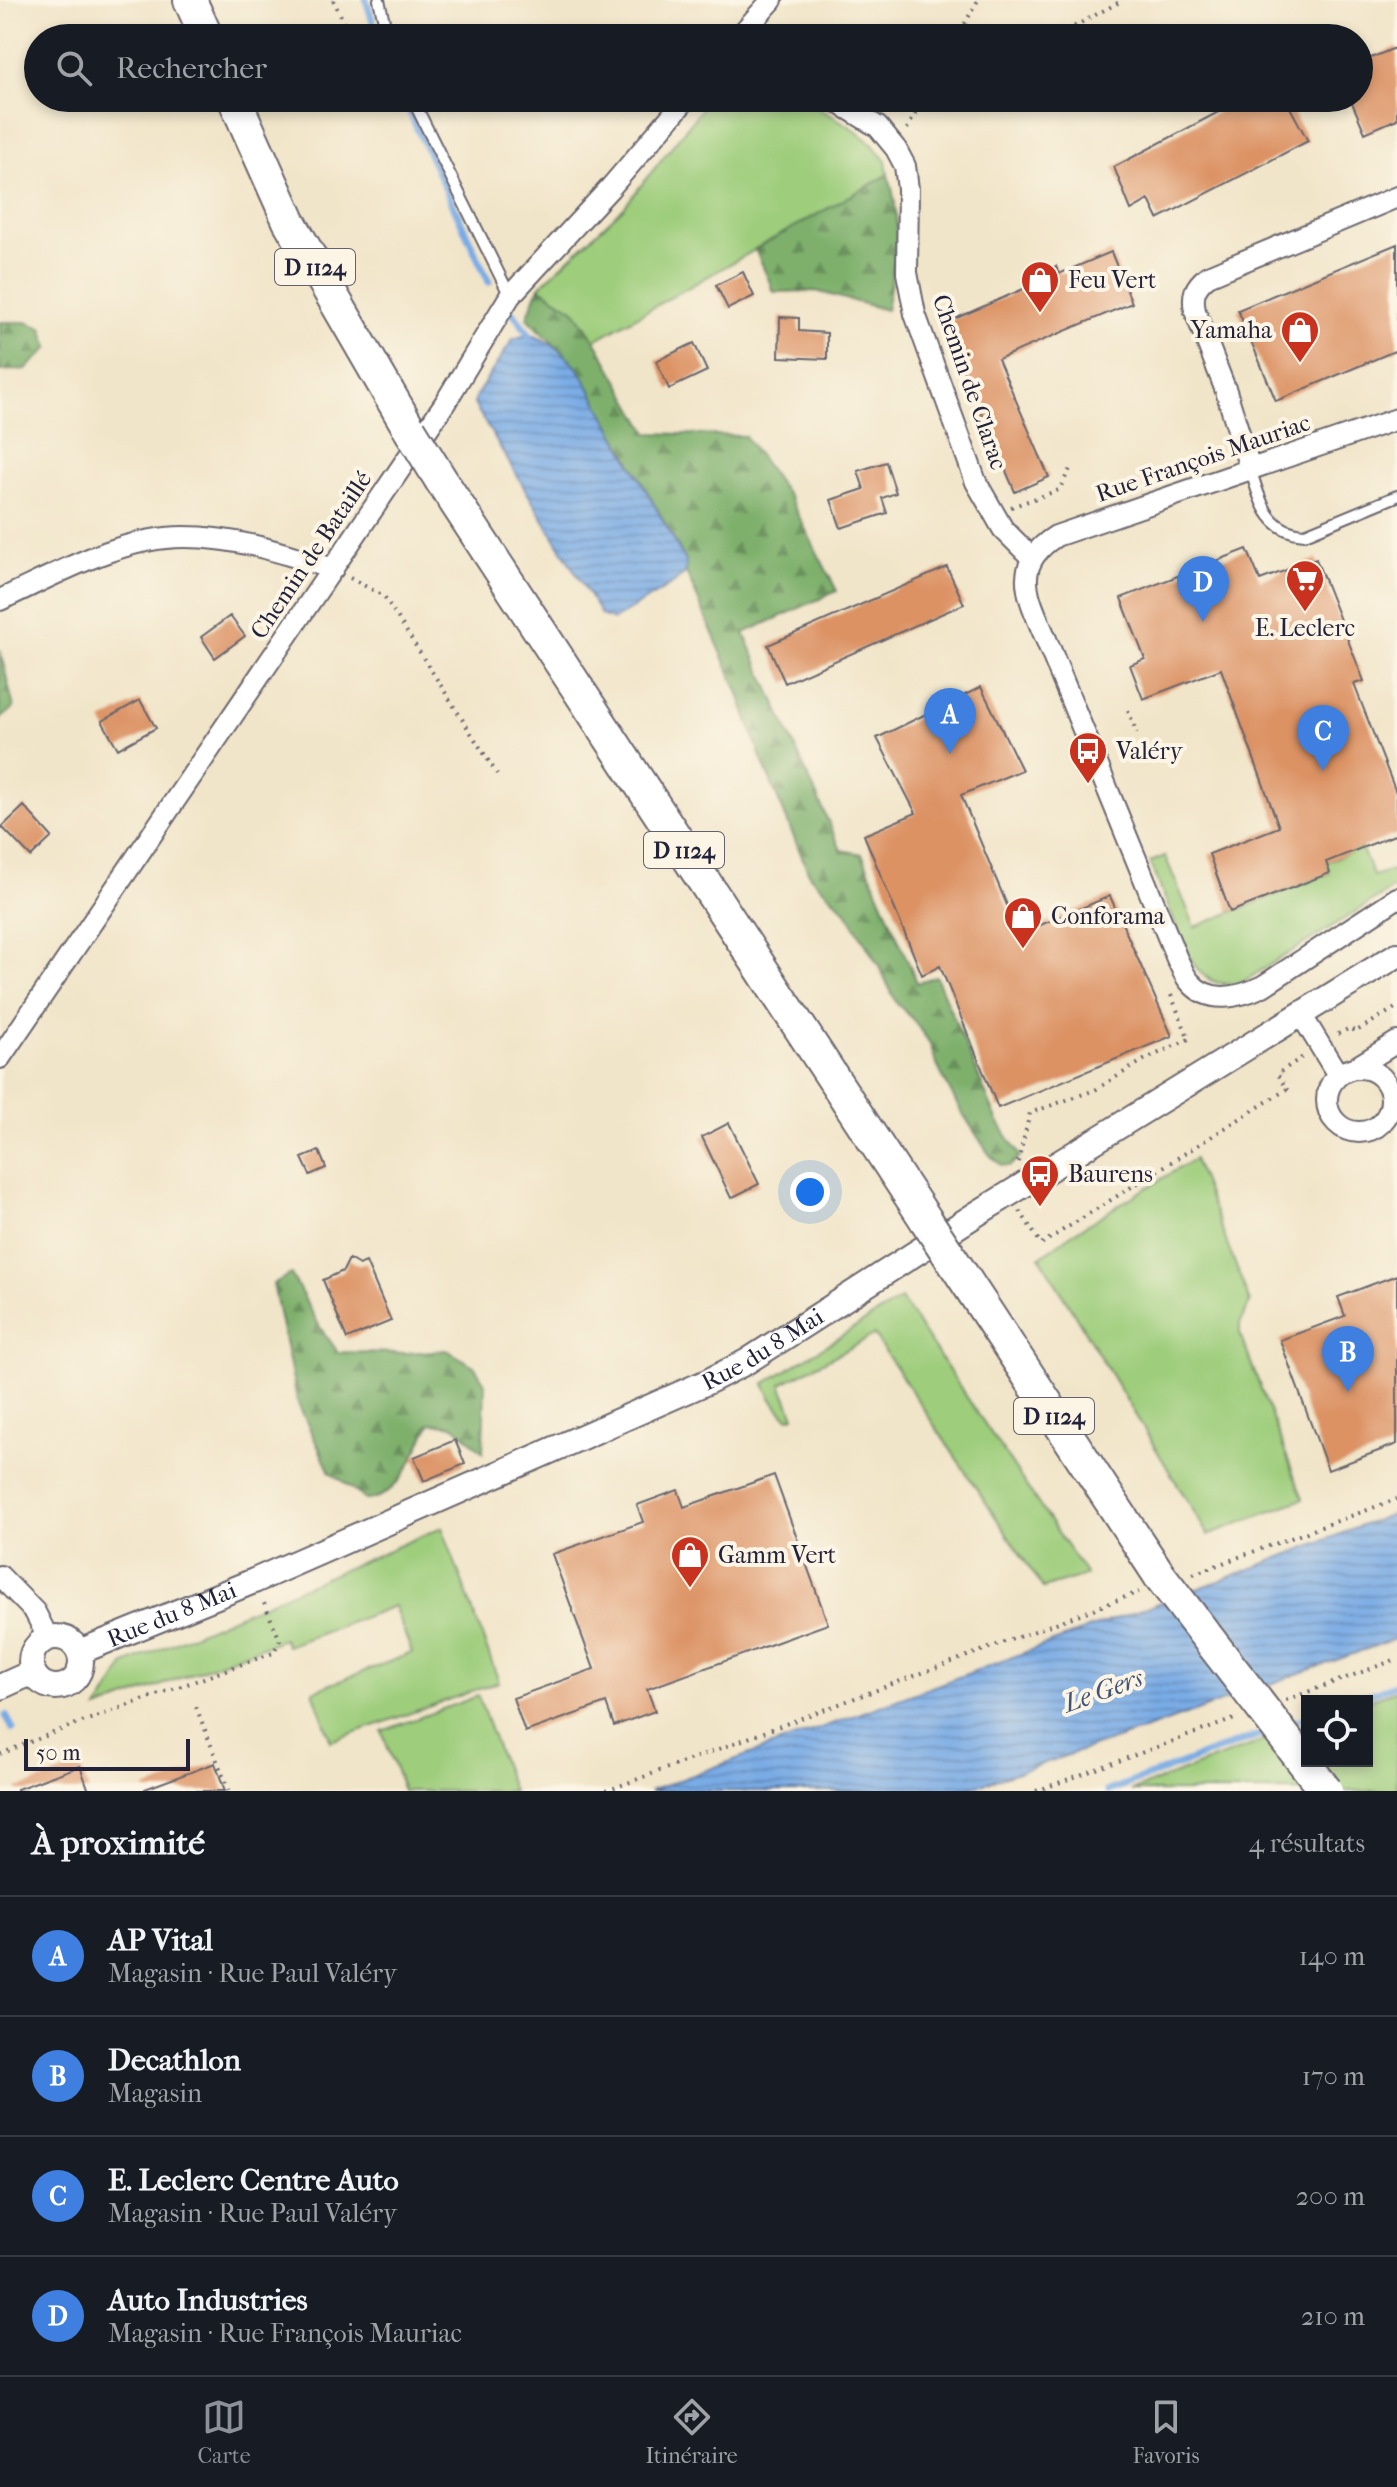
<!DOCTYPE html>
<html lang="fr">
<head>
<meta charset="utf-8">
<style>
	body { margin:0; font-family:"IM FELL French Canon",serif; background:#242831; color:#f1f3f6 }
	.controls { position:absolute; right:24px; bottom:24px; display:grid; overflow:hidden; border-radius:0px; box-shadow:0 4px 12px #0003 }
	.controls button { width:72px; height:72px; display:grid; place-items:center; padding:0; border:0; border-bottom:2px solid #363941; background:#171b24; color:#f1f3f6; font:40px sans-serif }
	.scale { position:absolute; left:24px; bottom:20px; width:166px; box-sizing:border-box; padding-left:8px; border:4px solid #22223b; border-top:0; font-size:22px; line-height:28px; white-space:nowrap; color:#22223b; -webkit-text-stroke:6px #fcf5e5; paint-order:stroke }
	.you { position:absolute; left:810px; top:1192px; width:28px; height:28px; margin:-20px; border:6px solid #fff; border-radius:50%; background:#1a73e8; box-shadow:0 0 0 12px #1a73e833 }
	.badge { display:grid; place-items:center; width:52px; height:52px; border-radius:50%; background:#8c9099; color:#fff; font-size:26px; font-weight:700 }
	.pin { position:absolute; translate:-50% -66px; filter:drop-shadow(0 2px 4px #0008) }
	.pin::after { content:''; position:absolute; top:42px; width:28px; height:24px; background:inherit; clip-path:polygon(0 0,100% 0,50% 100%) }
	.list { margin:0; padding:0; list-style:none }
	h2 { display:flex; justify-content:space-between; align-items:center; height:104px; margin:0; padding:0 32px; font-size:34px }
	h2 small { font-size:26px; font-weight:400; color:#9ea1a6 }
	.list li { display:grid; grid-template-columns:52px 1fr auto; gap:24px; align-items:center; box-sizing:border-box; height:120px; padding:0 32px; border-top:2px solid #363941 }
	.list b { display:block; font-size:30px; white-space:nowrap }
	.list p { margin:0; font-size:26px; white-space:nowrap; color:#9ea1a6 }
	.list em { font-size:26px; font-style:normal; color:#9ea1a6 }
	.icon { flex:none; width:44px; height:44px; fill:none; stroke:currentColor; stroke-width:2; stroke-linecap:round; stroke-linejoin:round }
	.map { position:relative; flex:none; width:1397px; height:1791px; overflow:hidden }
	.search { position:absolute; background:#171b24; box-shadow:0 4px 12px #0003; left:24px; right:24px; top:24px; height:88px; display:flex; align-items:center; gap:20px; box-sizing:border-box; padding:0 28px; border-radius:44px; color:#9ea1a6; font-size:30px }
	.sheet { height:584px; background:#171b24 }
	nav { display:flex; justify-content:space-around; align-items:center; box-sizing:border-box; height:112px; border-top:2px solid #363941; background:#171b24; font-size:22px; color:#9ea1a6 }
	nav a { display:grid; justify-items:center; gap:4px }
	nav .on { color:#8c9099 }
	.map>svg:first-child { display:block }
	.green { fill:#9ecd7c; stroke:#60785c; stroke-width:2 }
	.forest { fill:url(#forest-firs); stroke:#506954; stroke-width:2 }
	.water { fill:url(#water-rules); stroke:#4e6690; stroke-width:2 }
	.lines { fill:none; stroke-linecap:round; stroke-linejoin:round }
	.stream { stroke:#79abe5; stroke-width:7 }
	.building { fill:#dc9263 }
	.service-casing { stroke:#6a666d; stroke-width:14 }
	.minor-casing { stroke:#6a666d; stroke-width:24 }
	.tertiary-casing { stroke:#6a666d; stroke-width:28 }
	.trunk-casing { stroke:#6a666d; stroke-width:36 }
	.path { stroke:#6a666d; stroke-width:4; stroke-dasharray:2 6; stroke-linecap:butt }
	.service { stroke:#fff; stroke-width:10 }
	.minor { stroke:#fff; stroke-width:20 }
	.tertiary { stroke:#fff; stroke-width:24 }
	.trunk { stroke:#fff; stroke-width:32 }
	.trunk-bridge-casing { stroke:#6a666d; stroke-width:36; stroke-linecap:butt }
	.trunk-bridge { stroke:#fff; stroke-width:32 }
	.labels { text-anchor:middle; stroke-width:8; stroke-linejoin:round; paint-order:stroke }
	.shield { fill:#fcf5e5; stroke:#63616e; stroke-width:2 }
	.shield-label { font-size:22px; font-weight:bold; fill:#22223b }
	.poi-label { font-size:24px; fill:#22223b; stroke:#fcf5e5; text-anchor:start }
	.street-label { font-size:24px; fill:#22223b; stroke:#fcf5e5 }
	.water-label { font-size:26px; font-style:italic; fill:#405276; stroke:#fcf5e5 }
</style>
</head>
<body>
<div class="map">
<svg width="1397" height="1791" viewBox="0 0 1397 1791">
	<defs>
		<pattern id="forest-firs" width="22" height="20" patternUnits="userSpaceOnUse" patternTransform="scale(2)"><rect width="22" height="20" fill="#7eb06c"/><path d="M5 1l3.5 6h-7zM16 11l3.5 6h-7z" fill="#678f5a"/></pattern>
		<pattern id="water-rules" width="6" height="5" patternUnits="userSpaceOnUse" patternTransform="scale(2)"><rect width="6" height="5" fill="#79abe5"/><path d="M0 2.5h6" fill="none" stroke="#638bbb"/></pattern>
	</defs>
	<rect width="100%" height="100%" fill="#fcf5e5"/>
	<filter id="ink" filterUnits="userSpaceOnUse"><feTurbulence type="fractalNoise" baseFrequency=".0125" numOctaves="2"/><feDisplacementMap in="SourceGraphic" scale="16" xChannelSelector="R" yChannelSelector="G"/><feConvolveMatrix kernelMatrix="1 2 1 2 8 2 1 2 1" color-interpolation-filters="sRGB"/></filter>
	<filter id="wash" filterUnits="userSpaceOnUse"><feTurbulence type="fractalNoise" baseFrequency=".006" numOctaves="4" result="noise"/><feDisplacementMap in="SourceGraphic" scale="32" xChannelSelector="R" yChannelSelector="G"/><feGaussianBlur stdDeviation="1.8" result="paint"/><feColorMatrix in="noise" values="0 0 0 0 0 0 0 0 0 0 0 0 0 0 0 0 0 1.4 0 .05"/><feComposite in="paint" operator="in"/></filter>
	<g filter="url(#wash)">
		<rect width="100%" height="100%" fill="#f1e5c9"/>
		<path class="green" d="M710,98H800L848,125L872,144L886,161L888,175L595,340L574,310L539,287L624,207Z
			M1361,848L1373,876L1391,870L1394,872L1397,886L1244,981C1198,995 1188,954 1174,920C1166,901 1158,881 1150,862L1165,856L1195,927L1330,873L1326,862Z
			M1194,1159L1250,1302L1240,1324V1334L1303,1499L1208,1535L1040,1257L1070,1235Z
			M901,1299L1086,1575L1043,1588L874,1335L781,1384L794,1416L789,1418C777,1410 770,1397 764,1384Z
			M442,1527L499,1682L331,1741L313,1691L412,1653L394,1606L287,1646L283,1639L98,1709L125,1664Z
			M1397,1690V1791H1131L1307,1724V1761H1367V1701Z
			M478,1696L513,1791H403L382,1731Z"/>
		<path class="forest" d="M888,175C904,218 894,266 886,310L816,291L774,292L755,249Z
			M539,287L574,310L595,340L648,433L745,436L789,497L837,591L744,633L841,850L862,854L917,983L936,976L997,1120L1020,1156L1010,1166L1001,1165L989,1154L958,1106L938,1067L929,1042L911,1017L897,1004L879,966L845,910L810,876L761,758L738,691L686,572V561L580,371C564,351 544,337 527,318Z
			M0,322H26L42,328L49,348L26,369L0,371Z
			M0,650L14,708L0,719Z
			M291,1274L320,1327L338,1352L407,1353L447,1350L474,1366L485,1383L483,1452L455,1426L431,1423C415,1450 403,1496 367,1500L330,1472L298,1404L273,1284Z"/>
		<path class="water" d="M529,334C553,342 564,352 580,371L686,562V572L674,583L613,620L601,615L474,404L476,396L513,339Z
			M1397,1512V1638L1155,1726L961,1791H650L1240,1573Z"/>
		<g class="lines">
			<path class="stream" d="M366,0L378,38
				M403,98L489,282
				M513,313L529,334
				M1351,1701L1397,1684
				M6,1716L13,1729
				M1286,1725L1307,1717
				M1108,1791L1267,1732"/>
		</g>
		<g id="blocks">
			<path class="building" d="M1397,47V119L1365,133L1350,98H1359V63Z
				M1245,98H1285L1308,141L1158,219L1149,200L1131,210L1114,167Z
				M1397,244V350L1276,401L1238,310Z
				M1111,252L1132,303L998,359L1049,477L1015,492L943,324L1028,287L1025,279L1056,266L1059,274Z
				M743,272L754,296L728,309L716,285Z
				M780,317L799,318V331L827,333V359L779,357Z
				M694,343L707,371L669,389L656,361Z
				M886,462L896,493L882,498L887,513L841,528L831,500L864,489L858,471Z
				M1247,549L1260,580L1316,559L1364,681L1354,684L1397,795V834L1326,862L1330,873L1230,912L1209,854L1279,827L1221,669L1143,699L1130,665L1145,659L1121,598Z
				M947,567L964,604L785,683L768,645Z
				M230,616L245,636L215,658L201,637Z
				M981,687L1022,770L961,795L1019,934L1110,896L1172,1036L998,1108L940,966L922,975L864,835L916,813L877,738Z
				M140,700L156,728L118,749L102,721Z
				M24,806L52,837L31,857L2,827Z
				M729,1123L759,1184L731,1198L702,1137Z
				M319,1151L326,1168L310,1175L302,1158Z
				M349,1259L359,1265L366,1262L391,1321L347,1339L323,1280L343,1271Z
				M1397,1275V1444L1328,1470L1280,1340L1345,1316L1338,1297Z
				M455,1440L465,1464L424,1481L414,1457Z
				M774,1475L828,1624L647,1689L655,1711L614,1726L606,1703L525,1732L513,1698L594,1669L552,1554L643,1522L637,1505L678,1490L684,1507Z
				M215,1763L225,1791H145V1789Z
				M80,1766L89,1791H17V1789Z"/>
		</g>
	</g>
	<g filter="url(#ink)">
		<use href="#blocks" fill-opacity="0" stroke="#6a666d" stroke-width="2"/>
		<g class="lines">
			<defs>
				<path id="service" d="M379,0L388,38
					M412,98L510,296
					M1250,468C1260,499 1266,532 1305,534L1397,496"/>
				<path id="minor" d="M738,38L772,0
					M831,98L878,127L896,149L905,166L908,189L907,273L915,314L976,482L1003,529L1031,557
					M1397,419L1056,536C1007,567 1031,601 1048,644L1177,959C1181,966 1184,976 1190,982C1209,1005 1240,997 1263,986L1397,898
					M1250,468L1226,391L1195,311C1192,295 1194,287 1208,276L1397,197
					M0,600C57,574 120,537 184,537C237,537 284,553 333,569
					M1302,1016L1338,1075
					M0,1058L445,403L510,296L610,188L687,98
					M1327 1100a32 32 0 1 1 64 0a32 32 0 1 1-64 0Z
					M1355,1068L1397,1042
					M0,1576L35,1612L48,1638"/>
				<g id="tertiary">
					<circle cx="56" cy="1662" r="25"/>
					<path id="s1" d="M79,1652L254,1581L707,1382L746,1362L978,1213L1397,955"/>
					<path d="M0,1687L33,1672"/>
				</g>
				<path id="trunk" d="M190,0L207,38
					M234,98L289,221L410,430
					M441,480L926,1220
					M949,1255L1160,1576"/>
			</defs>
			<use href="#service" class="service-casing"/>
			<use href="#minor" class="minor-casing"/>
			<use href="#tertiary" class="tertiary-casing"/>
			<use href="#trunk" class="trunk-casing"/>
			<path class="path" d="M333,0L352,38
				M153,38L163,35
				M957,38L978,0
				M1053,38L1123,0
				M907,129L924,98
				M1011,507L1059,490L1070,469
				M350,578L384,596L497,774
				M1128,710L1137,733
				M1338,1034L1350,1028L1355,1032L1397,1007
				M1018,1162L1030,1113L1095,1090L1144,1060L1189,1039L1171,995
				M1020,1211L1041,1244L1287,1089L1277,1074L1304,1056
				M1193,1574L1397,1499
				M1286,1700L1397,1659
				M196,1707L229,1791
				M0,1754L68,1727L273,1653L280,1640L263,1601
				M606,1791L1139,1592
				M1036,1791L1237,1718"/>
			<use href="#service" class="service"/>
			<use href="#minor" class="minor"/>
			<use href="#tertiary" class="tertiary"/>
			<use href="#trunk" class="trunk"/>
			<defs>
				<path id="trunk-bridge" d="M410,430L441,480
					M926,1220L949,1255
					M1160,1576L1326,1791"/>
			</defs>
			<use href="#trunk-bridge" class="trunk-bridge-casing"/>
			<use href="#trunk-bridge" class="trunk-bridge"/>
		</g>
	</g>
	<defs>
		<symbol id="shop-pin" viewBox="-11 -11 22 30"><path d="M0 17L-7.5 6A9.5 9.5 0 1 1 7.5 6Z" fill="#c8321e" stroke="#fcf5e5"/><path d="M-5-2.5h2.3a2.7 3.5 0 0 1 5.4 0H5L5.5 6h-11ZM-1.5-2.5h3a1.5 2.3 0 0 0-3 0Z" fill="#fff"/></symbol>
		<symbol id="supermarket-pin" viewBox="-11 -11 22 30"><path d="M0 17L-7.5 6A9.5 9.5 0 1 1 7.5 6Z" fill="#c8321e" stroke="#fcf5e5"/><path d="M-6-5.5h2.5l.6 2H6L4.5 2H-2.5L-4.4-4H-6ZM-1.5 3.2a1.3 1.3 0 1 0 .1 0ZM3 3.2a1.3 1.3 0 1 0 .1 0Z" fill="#fff"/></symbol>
		<symbol id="bus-pin" viewBox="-11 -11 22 30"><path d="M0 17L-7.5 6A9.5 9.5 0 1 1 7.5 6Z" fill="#c8321e" stroke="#fcf5e5"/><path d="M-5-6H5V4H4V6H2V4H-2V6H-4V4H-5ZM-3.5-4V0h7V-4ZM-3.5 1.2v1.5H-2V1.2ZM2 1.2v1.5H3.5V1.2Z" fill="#fff"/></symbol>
	</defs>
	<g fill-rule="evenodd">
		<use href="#shop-pin" x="1018" y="258" width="44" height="60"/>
		<use href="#shop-pin" x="1278" y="308" width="44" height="60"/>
		<use href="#supermarket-pin" x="1283" y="557" width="44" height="60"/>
		<use href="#bus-pin" x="1066" y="729" width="44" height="60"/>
		<use href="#shop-pin" x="1001" y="894" width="44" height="60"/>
		<use href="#bus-pin" x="1018" y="1152" width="44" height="60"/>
		<use href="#shop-pin" x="668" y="1533" width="44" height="60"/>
	</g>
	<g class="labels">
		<g class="shield">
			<rect x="275" y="249" width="80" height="36" rx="6"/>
			<rect x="644" y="832" width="80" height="36" rx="6"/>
			<rect x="1014" y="1398" width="80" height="36" rx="6"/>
		</g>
		<g class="shield-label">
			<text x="315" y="275">D 1124</text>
			<text x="684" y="858">D 1124</text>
			<text x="1054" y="1424">D 1124</text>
		</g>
		<g class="poi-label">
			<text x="1068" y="288">Feu Vert</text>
			<text x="1272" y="338" text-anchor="end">Yamaha</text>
			<text x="1305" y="636" text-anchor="middle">E. Leclerc</text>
			<text x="1116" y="759">Valéry</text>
			<text x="1051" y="924">Conforama</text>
			<text x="1068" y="1182">Baurens</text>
			<text x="718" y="1563">Gamm Vert</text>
		</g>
		<g class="street-label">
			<text transform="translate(970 382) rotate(71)" y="8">Chemin de Clarac</text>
			<text transform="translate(1203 458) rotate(-19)" y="8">Rue François Mauriac</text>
			<text transform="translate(311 555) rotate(-56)" y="8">Chemin de Bataillé</text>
			<text dy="8" stroke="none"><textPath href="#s1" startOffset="748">Rue du 8 Mai</textPath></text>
			<text dy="8" stroke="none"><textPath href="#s1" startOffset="100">Rue du 8 Mai</textPath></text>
		</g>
		<g class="water-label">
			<text transform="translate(1103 1690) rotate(-20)" y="9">Le Gers</text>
		</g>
	</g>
</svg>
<div class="controls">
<button><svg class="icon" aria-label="locate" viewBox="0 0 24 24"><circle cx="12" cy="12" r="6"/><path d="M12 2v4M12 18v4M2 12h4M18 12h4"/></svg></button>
</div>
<div class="scale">50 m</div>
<div class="you"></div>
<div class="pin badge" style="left:950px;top:754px;background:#3f7fe0">A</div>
<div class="pin badge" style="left:1348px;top:1392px;background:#3f7fe0">B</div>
<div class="pin badge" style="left:1323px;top:771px;background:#3f7fe0">C</div>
<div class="pin badge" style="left:1203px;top:622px;background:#3f7fe0">D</div>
<div class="search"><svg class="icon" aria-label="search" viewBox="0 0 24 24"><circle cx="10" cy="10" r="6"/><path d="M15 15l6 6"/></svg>Rechercher</div>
</div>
<section class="sheet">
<h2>À proximité<small>4 résultats</small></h2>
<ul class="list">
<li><span class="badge" style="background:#3f7fe0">A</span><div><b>AP Vital</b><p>Magasin · Rue Paul Valéry</p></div><em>140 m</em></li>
<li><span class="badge" style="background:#3f7fe0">B</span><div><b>Decathlon</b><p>Magasin</p></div><em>170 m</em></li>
<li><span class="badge" style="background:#3f7fe0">C</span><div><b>E. Leclerc Centre Auto</b><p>Magasin · Rue Paul Valéry</p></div><em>200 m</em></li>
<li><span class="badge" style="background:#3f7fe0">D</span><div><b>Auto Industries</b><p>Magasin · Rue François Mauriac</p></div><em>210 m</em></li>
</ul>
</section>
<nav>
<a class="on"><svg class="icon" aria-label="map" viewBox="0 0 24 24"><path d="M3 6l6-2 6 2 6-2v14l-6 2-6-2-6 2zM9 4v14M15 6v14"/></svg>Carte</a>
<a><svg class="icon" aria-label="directions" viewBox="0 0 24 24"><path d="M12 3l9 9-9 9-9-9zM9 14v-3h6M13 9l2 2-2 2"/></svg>Itinéraire</a>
<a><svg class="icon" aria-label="saved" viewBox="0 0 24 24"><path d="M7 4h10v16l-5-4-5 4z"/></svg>Favoris</a>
</nav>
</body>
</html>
